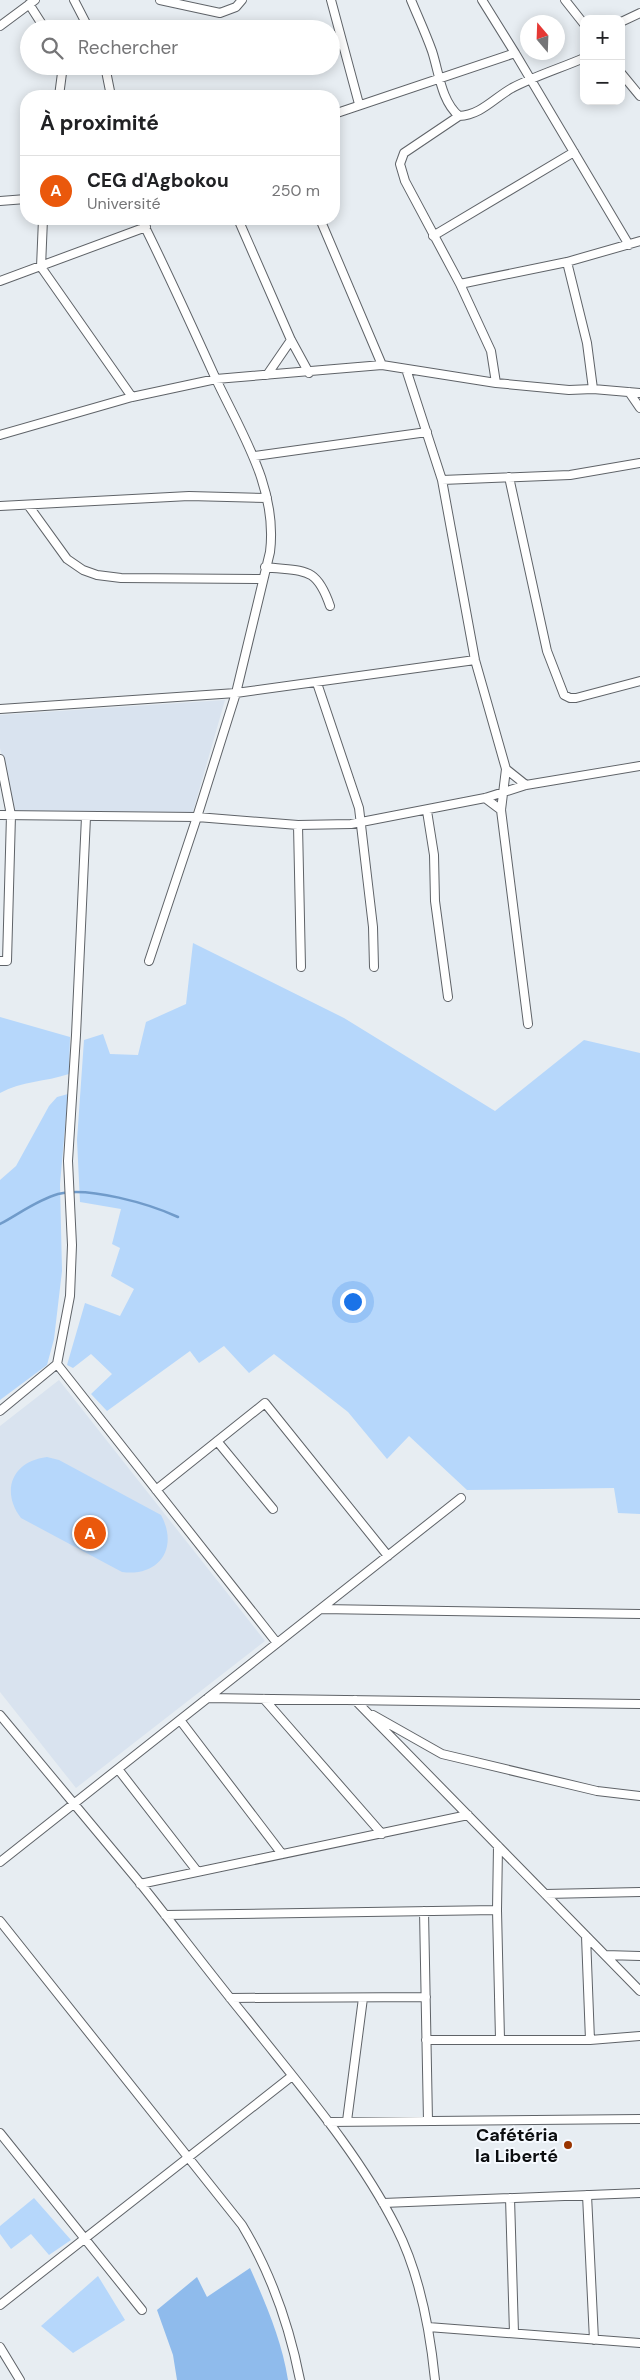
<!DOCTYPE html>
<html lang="fr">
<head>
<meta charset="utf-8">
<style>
	body { margin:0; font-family:"DM Sans",sans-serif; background:#f6f6f6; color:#202124 }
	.controls { position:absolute; right:15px; top:15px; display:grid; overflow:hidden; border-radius:10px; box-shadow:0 2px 12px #0003 }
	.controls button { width:45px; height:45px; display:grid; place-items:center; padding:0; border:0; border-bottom:1px solid #e0e0e0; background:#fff; color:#202124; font:25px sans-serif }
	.compass { position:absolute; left:520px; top:15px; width:45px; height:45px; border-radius:50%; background:#fff; box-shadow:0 2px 12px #0003; rotate:341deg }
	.you { position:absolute; left:352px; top:1301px; width:18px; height:18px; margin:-12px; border:4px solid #fff; border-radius:50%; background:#1a73e8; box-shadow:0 0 0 8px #1a73e833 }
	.badge { display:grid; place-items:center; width:32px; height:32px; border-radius:50%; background:#ea580c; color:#fff; font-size:16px; font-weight:700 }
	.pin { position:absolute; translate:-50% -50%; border:2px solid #fff; box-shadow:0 1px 5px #0006 }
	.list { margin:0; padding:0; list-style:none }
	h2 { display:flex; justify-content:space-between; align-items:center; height:65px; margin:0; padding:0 20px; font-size:21px }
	h2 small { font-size:16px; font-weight:400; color:#757577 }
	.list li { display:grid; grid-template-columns:32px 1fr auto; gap:15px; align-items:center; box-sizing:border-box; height:70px; padding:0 20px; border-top:1px solid #e0e0e0 }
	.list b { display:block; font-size:19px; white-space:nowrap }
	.list p { margin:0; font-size:16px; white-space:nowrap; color:#757577 }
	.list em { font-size:16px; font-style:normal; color:#757577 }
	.icon { flex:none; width:28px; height:28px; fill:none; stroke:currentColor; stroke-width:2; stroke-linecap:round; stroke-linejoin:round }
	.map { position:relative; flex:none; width:640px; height:2380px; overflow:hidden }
	.search { position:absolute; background:#fff; box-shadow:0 2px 12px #0003; left:20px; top:20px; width:320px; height:55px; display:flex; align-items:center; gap:12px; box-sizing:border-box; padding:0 18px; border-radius:28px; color:#757577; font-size:19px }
	.panel { position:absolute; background:#fff; box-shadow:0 2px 12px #0003; left:20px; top:90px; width:320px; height:135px; border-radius:20px }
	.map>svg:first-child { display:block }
	.built { fill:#d9e3ef }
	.green { fill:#b6d7fb }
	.forest { fill:#8fbbec }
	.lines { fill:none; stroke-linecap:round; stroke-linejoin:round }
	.stream { stroke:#709bca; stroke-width:2.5 }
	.street-casing { stroke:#5f6368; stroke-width:10 }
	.street { stroke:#fff; stroke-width:8 }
	.poi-dot { fill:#993500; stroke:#f6faff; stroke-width:2 }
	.labels { text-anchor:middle; stroke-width:4; stroke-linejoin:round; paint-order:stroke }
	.poi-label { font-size:18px; font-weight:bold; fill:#0c0e10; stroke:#f6faff; text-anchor:end }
</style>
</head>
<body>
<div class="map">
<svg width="640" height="2380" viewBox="0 0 640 2380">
	<rect width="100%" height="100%" fill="#e7edf2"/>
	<path class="built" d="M225,700L192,815L16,813L0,748V715Z
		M59,1380L265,1641L76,1788L0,1692V1426Z"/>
	<path class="green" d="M193,943L344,1018L495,1111L584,1040L640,1053V1514L618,1513L614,1488L467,1490L409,1436L387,1459L348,1412L274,1354L249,1373L224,1346L199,1363L190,1351L107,1411L91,1394L112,1374L91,1354L73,1368L67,1365L85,1303L120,1316L134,1289L111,1276L120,1248L112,1244L121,1209L80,1202L77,1140L84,1040L103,1034L110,1054L138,1055L146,1022L186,1004Z
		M0,1017L70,1037L69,1074C45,1082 22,1081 0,1093Z
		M68,1094L60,1184L62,1271L54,1339L47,1365L0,1400V1180L16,1166L49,1106L57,1097Z
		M47,1457L59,1460L161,1515C179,1548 159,1577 122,1572L21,1518C0,1490 13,1461 47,1457Z
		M34,2198L71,2240L49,2255L31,2234L11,2249L0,2234V2226Z
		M98,2276L125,2320L73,2353L41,2326Z"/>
	<path class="forest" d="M250,2268C266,2304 282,2341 288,2380H177L173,2355L157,2310L197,2277L207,2297Z"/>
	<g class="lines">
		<path class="stream" d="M0,1224C19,1214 37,1200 58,1194C88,1186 150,1204 178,1217"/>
		<defs>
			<path id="street" d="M74,0L89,29
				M160,0L220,13L236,7L242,0
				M331,0L359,104
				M411,0C418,17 426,34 432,51C439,72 441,101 459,116
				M482,0L515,53
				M565,0L584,24
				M29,4L45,29
				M621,22L640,13
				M0,26L35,0
				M105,66L111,96
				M621,73L640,96
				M59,96L62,73L61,66
				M334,114L515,53L629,245
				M0,201L26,199
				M43,219L41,267L132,397
				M141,219C167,271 191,324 215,377C241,433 278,488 270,552L236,693L197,817L149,961
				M238,219L291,340L309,373
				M320,219L382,365
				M433,236L574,152
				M567,262L587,343L593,389
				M0,281L146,227
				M460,284L567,262L640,241
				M406,369L442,480L475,660L506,769L526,785
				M267,375L291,340
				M496,383L491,351L460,284L405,181L400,164L404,153L459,116C481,115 494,98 512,88C535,76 561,68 584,58
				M629,392L640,408
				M0,435L132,397L216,379L382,365L496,383L569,390L593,389L640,393
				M255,456L427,432
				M509,477L547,651L564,695L570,698H576L640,681
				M442,480L570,475L640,463
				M28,505L67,559L83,570L97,575L121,578L262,579
				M0,506L189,496L267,498
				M265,567C304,572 316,565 330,606
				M317,683L359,808L373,927L374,967
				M0,709L236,693L475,660
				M0,759L11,815L7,961H0
				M506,769L501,810L528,1024
				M485,798L501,810
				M427,811L434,855L435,901L448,997
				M0,815L197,817L298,825L351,824L485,798L526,785L640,766
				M298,825L301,967
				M57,1364L277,1643
				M0,1411L57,1364L70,1296L72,1245L68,1161L76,1035L86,817
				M217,1441L273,1509
				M156,1490L265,1403L388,1556
				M321,1609L640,1614
				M208,1698L640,1704
				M264,1699L382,1834
				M355,1700L640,1991
				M0,1715C46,1771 94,1827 140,1883C176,1928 211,1975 248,2020C300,2086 358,2152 396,2227C419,2272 430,2330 435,2380
				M373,1715L442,1754L597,1791L640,1796
				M180,1720L282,1854
				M118,1769L197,1871
				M498,1846L497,1910L500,2039
				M0,1862L461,1498
				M140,1884L468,1815
				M545,1894L640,1892
				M424,1911L428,2121
				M165,1915L497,1910
				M0,1921L242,2225C271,2273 289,2324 300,2380
				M586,1936L590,2040
				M605,1955L640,1956
				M230,1998L426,1997
				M426,2040H590L640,2036
				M347,2121L363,1998
				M328,2122L640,2119
				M0,2133L142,2310
				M587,2195L594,2340
				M510,2198L514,2333
				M383,2203L640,2193
				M0,2305L292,2076
				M428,2327L640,2343
				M0,2347L20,2380"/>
		</defs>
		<use href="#street" class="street-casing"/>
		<use href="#street" class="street"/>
	</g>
	<circle class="poi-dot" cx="568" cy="2145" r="5"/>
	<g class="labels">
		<g class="poi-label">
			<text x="558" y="2141">Cafétéria<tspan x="558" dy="21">la Liberté</tspan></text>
		</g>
	</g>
</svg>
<div class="controls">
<button>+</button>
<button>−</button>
</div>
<svg class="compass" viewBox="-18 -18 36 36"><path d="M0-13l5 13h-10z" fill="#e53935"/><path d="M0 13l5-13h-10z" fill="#757577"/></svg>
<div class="you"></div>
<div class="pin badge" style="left:90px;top:1533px">A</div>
<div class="search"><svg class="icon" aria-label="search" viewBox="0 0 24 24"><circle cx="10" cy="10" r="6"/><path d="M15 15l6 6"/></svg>Rechercher</div>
<section class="panel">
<h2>À proximité<small></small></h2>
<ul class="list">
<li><span class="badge">A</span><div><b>CEG d'Agbokou</b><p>Université</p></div><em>250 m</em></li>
</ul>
</section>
</div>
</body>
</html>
